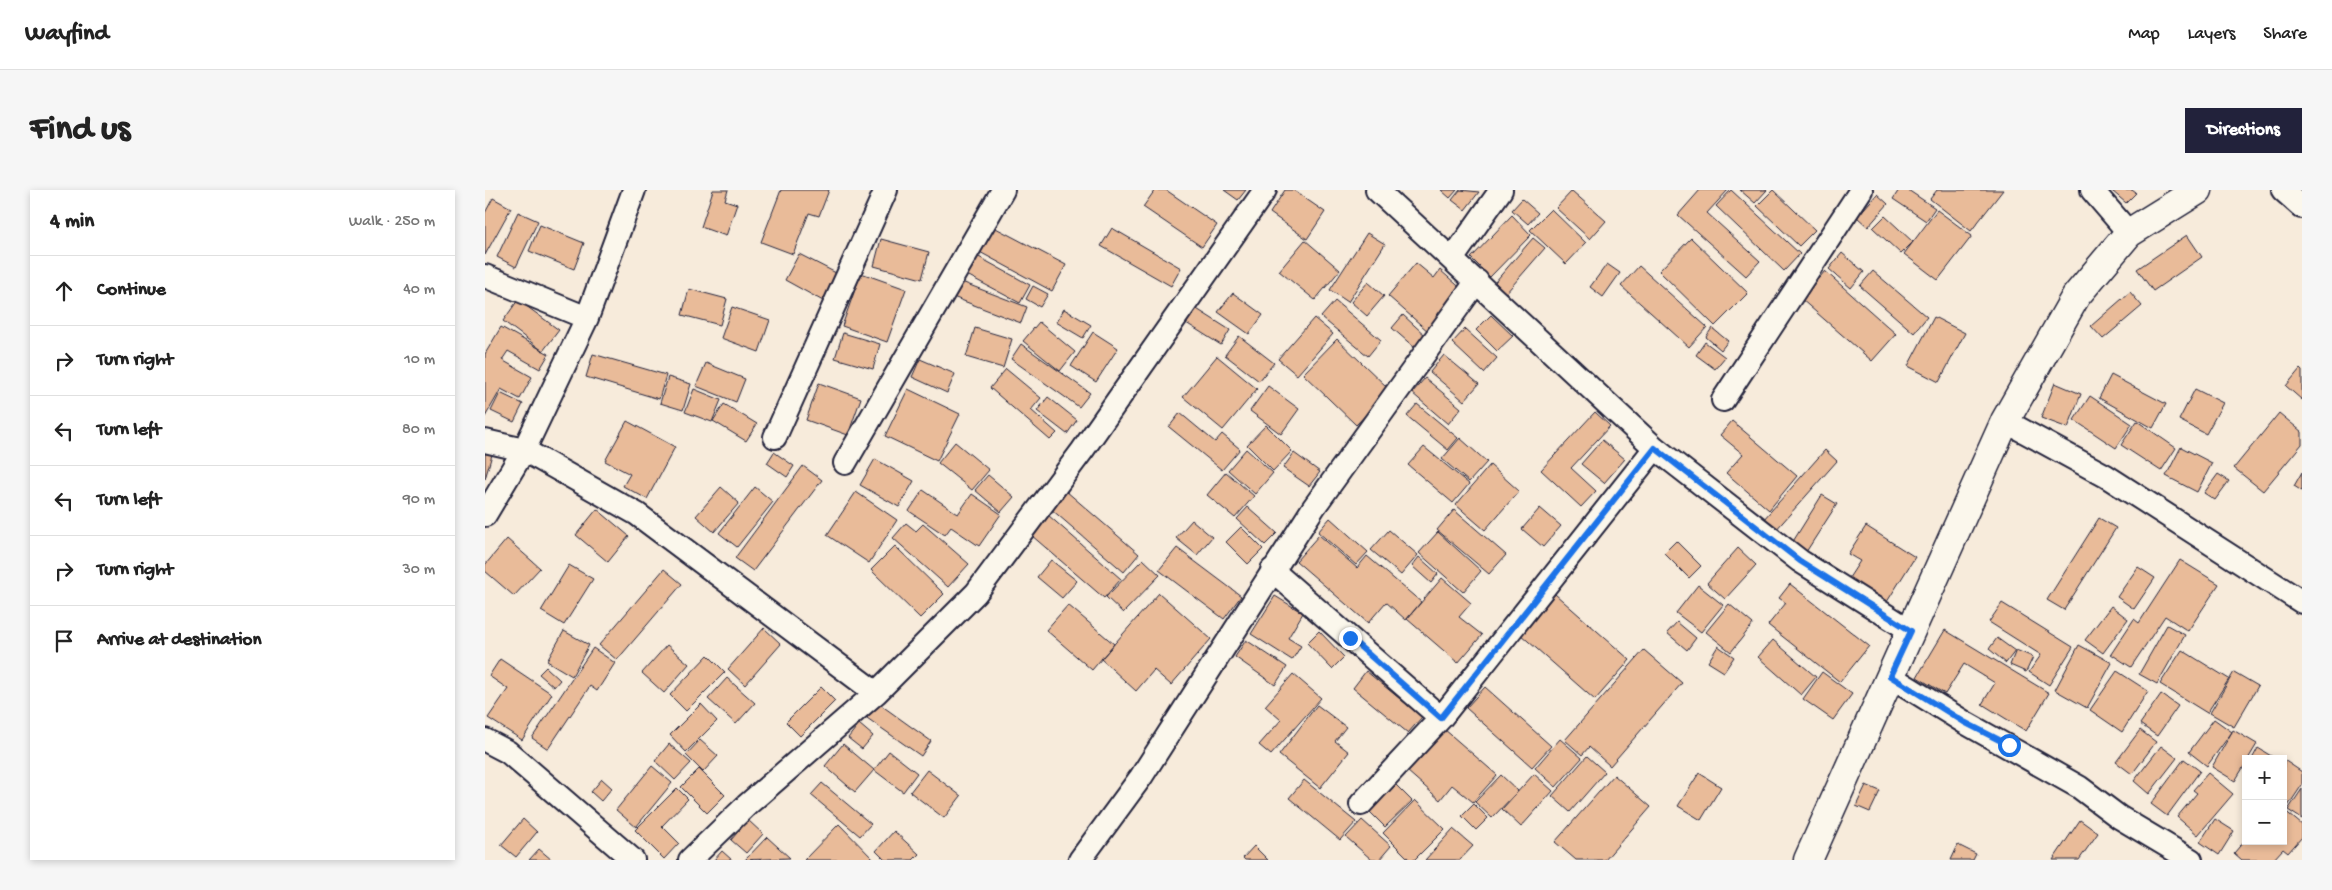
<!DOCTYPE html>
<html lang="en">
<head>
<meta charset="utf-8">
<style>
	body { margin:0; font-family:"Gochi Hand",sans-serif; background:#f6f6f6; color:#222 }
	.controls { position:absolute; right:15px; bottom:15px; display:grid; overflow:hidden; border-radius:0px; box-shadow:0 2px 8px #0003 }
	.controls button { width:45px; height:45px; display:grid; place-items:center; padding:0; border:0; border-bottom:1px solid #e0e0e0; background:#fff; color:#222; font:25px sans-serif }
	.stop { position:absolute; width:15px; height:15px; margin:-11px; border:4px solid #1a73e8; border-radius:50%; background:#fff }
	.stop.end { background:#1a73e8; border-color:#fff; box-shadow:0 1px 5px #0008 }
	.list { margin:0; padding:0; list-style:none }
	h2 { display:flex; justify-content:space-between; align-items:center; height:65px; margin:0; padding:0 20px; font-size:21px }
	h2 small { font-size:16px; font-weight:400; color:#767676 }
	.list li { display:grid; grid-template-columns:32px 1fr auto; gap:15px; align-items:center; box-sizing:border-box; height:70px; padding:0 20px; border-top:1px solid #e0e0e0 }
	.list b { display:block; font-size:19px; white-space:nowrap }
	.list em { font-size:16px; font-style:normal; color:#767676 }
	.icon { flex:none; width:28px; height:28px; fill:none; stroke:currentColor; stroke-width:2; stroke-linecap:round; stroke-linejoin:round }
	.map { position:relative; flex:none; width:1817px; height:670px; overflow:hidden; border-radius:0px }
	header { display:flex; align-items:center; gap:30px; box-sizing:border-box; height:70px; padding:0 25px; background:#fff; border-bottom:1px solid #e0e0e0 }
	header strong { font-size:24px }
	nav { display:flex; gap:28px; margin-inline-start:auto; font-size:18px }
	.intro { display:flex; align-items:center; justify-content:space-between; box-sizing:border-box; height:120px; padding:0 30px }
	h1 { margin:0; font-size:35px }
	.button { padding:12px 22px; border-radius:0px; background:#22223b; color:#fff; font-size:18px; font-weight:700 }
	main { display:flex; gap:30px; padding:0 30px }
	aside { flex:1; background:#fff; border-radius:0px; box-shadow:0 2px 8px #0003 }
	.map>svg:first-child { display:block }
	.building { fill:#e9bb99; stroke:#22223b }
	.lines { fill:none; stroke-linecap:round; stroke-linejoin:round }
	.street-casing { stroke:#22223b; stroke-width:26 }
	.secondary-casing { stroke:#22223b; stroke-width:31 }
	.street { stroke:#fbf7ec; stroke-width:22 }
	.secondary { stroke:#fbf7ec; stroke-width:28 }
	.route { stroke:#1a73e8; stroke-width:6 }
</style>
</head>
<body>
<header>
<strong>Wayfind</strong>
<nav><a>Map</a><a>Layers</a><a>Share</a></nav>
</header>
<div class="intro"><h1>Find us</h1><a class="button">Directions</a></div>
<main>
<aside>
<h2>4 min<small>Walk · 250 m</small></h2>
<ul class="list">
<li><svg class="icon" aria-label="ahead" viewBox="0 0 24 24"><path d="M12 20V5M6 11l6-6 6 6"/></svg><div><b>Continue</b></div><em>40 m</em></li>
<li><svg class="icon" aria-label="right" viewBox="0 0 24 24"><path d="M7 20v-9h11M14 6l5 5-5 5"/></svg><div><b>Turn right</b></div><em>10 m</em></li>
<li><svg class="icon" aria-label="left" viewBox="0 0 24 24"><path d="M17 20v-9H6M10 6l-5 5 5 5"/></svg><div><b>Turn left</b></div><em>80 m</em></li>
<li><svg class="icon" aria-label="left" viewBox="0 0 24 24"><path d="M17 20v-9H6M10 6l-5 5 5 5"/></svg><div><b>Turn left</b></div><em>90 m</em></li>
<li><svg class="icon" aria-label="right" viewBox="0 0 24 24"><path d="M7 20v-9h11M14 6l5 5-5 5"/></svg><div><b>Turn right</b></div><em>30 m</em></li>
<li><svg class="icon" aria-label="arrive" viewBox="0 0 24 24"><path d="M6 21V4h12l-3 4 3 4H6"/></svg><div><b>Arrive at destination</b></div></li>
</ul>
</aside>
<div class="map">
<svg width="1817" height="670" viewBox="0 0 1817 670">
	<rect width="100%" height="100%" fill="#f7ebdb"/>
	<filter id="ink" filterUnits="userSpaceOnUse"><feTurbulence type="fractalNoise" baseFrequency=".02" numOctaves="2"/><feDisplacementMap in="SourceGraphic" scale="10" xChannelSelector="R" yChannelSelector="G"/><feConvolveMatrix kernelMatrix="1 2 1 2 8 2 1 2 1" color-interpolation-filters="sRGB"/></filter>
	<g filter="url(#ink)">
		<path class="building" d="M228,0H243L240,10L252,14L241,46L216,37Z
			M296,0H344L334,26L324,23L308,64L276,52Z
			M670,0H681L732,35L717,57L658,17Z
			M739,0H761L753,10Z
			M800,0H808L840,22L822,49L785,23Z
			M956,0H972L965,8Z
			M975,0L994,2L980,20L967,10Z
			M1215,0H1243L1222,23L1275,71L1261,86L1193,25Z
			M1246,0L1315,64L1299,81L1231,16Z
			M1255,0H1282L1270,13Z
			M1288,0L1330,40L1314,56L1272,16Z
			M1414,0H1423L1450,18L1441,31L1408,9Z
			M1452,0H1518L1486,41L1445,9Z
			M1647,0L1651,3L1641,13L1627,1Z
			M1087,1L1121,31L1105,49L1071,18Z
			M1392,4L1403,14L1383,37L1372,27Z
			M8,8L26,18L0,65V23Z
			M1037,9L1053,23L1043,34L1027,20Z
			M1066,19L1101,53L1081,74L1045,40Z
			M1452,20L1487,46L1453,90L1419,64Z
			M33,22L53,31L31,77L12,67Z
			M1027,25L1046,45L1005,87L986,68Z
			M1400,26L1428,52L1416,64L1388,38Z
			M55,35L99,53L89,79L44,61Z
			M505,35L581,75L567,101L491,60Z
			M627,38L696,78L686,96L616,56Z
			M882,43L900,54L863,112L845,100Z
			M1702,45L1717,67L1668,101L1652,79Z
			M1048,48L1060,58L1021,103L1010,92Z
			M1206,48L1263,103L1230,136L1174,81Z
			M396,49L444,62L437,89L389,76Z
			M820,50L855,80L830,110L794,81Z
			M1357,63L1379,82L1366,98L1344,79Z
			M314,64L353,84L338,111L300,90Z
			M492,66L545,95L535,113L482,85Z
			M931,73L949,88L955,80L979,101L944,142L903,106Z
			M1122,74L1135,83L1118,107L1105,97Z
			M1154,76L1222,137L1204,157L1136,96Z
			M1340,81L1411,144L1387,171L1316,109Z
			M1388,81L1442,127L1429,143L1375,96Z
			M376,83L421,99L402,152L357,136Z
			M474,91L542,117L536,133L468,107Z
			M883,92L899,106L882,126L866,112Z
			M548,96L563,104L555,117L541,109Z
			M204,99L242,109L235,135L197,125Z
			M1645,102L1657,116L1618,149L1606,136Z
			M748,103L778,125L764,144L733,122Z
			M33,110L74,140L58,161L18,131Z
			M850,111L896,150L883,166L836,127Z
			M707,116L745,140L736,155L698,131Z
			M247,117L285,130L274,162L236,148Z
			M579,119L606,135L598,148L571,132Z
			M918,125L941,146L930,158L907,138Z
			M1006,125L1028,146L1012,161L991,140Z
			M1449,127L1480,143L1454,192L1423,176Z
			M829,128L848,144L812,185L793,169Z
			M554,132L590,162L575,181L538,151Z
			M16,137L64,164L55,179L23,161L17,170L47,187L35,209L16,199L0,227V164Z
			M490,138L527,149L518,178L481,167Z
			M1227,138L1243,151L1236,160L1221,147Z
			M980,139L1012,168L999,183L967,153Z
			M608,142L633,158L611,192L586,176Z
			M358,143L395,154L388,179L350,168Z
			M754,146L789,173L774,191L740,165Z
			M852,149L903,198L892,209L894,211L871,235L818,184Z
			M1220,152L1240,167L1230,179L1211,165Z
			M536,154L605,203L594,217L526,169Z
			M108,164L181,185L174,209L101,187Z
			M959,165L994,194L979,211L945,182Z
			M732,166L772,199L738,240L698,207Z
			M435,169L470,184L462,203L427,187Z
			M221,173L260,189L251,212L211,196Z
			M521,179L556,208L546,220L572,243L565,250L505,198Z
			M1815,179L1817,181V210L1801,196Z
			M1626,185L1681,214L1668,238L1614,208Z
			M183,187L206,194L198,220L175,213Z
			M940,188L976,218L963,234L927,203Z
			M334,193L376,208L363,245L321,230Z
			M1570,193L1596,204L1583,238L1556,228Z
			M783,196L814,219L796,244L765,221Z
			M209,199L236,210L227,232L200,222Z
			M423,199L475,224L452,271L400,246Z
			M1710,199L1738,213L1721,244L1694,230Z
			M15,203L38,214L29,232L6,221Z
			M1605,206L1647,234L1631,258L1589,230Z
			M563,207L592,230L582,244L552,221Z
			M239,214L272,234L261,251L228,231Z
			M932,214L973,248L963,260L922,226Z
			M1110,222L1125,236L1086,278L1111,301L1096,317L1056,280Z
			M695,223L730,252L737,244L755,259L737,280L684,237Z
			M1794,223L1817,242V254L1778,301L1749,278Z
			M142,231L190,257L162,309L138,296L145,284L120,271Z
			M1247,231L1312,286L1284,320L1241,283L1258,264L1235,245Z
			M1652,231L1691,258L1676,281L1636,255Z
			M781,235L807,261L788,281L762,255Z
			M975,248L1002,272L984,292L957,269Z
			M1117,250L1140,269L1119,293L1096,274Z
			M470,252L504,280L487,300L453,273Z
			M939,257L984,294L968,313L923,275Z
			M1696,257L1727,273L1712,302L1681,286Z
			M0,259L8,261L0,289Z
			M761,259L788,283L770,304L743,280Z
			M1340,260L1352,271L1290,341L1278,330Z
			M289,262L309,276L302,287L282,273Z
			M809,263L835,282L824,296L798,278Z
			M390,269L429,291L414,317L375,295Z
			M1005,275L1034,301L1000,340L971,315Z
			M318,276L337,290L268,381L250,368Z
			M741,282L769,306L750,328L722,305Z
			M1817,282V301L1809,296Z
			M1733,284L1744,291L1730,310L1719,303Z
			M503,285L529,307L516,322L490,300Z
			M236,297L254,313L229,342L211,326Z
			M270,297L288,312L252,357L234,343Z
			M438,300L473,324L487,304L516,324L494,356L466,337L460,345L424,321Z
			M581,301L654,364L639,382L566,319Z
			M371,302L412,330L384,373L342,345Z
			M1337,305L1352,314L1321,362L1307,353Z
			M763,317L792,343L780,355L752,329Z
			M1055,318L1076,336L1058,357L1037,339Z
			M112,319L144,346L123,372L91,345Z
			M969,320L1021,365L1004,384L952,340Z
			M563,325L636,389L619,408L546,345Z
			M845,328L883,362L871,375L833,342Z
			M1614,328L1631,338L1579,420L1562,410Z
			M707,330L727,347L712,365L691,348Z
			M421,333L431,341L438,334L484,374L463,397L408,348Z
			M1381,336L1430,367L1400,415L1362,391L1375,371L1363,364Z
			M756,337L778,359L763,374L741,352Z
			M904,340L933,365L916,385L886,360Z
			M953,342L996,381L978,402L934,363Z
			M834,345L872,378L882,366L936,412L921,430L901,412L883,433L811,371Z
			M22,349L55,378L29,406L0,381V375Z
			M1191,351L1216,376L1204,388L1179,363Z
			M410,356L459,404L435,428L386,380Z
			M692,358L756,406L739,429L674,380Z
			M1253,358L1271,375L1240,409L1222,393Z
			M934,367L953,384L946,393L927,376Z
			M658,369L675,385L638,423L621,407Z
			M566,370L592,391L577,408L552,387Z
			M1695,370L1734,394L1703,441L1680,426L1646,477L1626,464L1649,429L1654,433Z
			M84,375L108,389L79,435L56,421Z
			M1653,377L1670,388L1649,419L1632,407Z
			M179,379L197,394L132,470L114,455Z
			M957,388L986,413L974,427L997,445L973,473L922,429Z
			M1305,394L1384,456L1355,492L1283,435L1301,413L1294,408Z
			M1213,395L1238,415L1216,442L1191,423Z
			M674,403L726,449L686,495L669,480L651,501L616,469Z
			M1070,404L1145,470L1110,510L1035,444Z
			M790,406L818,423L803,448L816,456L807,470L766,444Z
			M1517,413L1588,457L1564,495L1544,482L1556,465L1504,432Z
			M1244,414L1268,434L1246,462L1221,442Z
			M583,415L629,454L607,480L561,440Z
			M1626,416L1643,429L1618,463L1600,450Z
			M1192,432L1211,448L1202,460L1182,443Z
			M1682,435L1700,445L1672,494L1654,484Z
			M279,438L296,454L260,495L243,479Z
			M1460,440L1564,503L1541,541L1497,514L1510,493L1479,474L1460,504L1432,487Z
			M79,441L104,455L87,486L62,471Z
			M834,441L859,467L847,479L822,453Z
			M1512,448L1530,461L1521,473L1504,459Z
			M761,450L802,477L790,495L750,467Z
			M1288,450L1331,487L1316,505L1273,467Z
			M182,455L204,474L179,503L157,483Z
			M1594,455L1627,473L1602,518L1570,500Z
			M1233,456L1249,467L1239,482L1223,472Z
			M108,458L130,473L112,501L105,496L63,559L47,548Z
			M1159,460L1197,493L1125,576L1104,557L1097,565L1080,550Z
			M1531,460L1548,467L1541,482L1525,475Z
			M1697,460L1744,489L1722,523L1675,494Z
			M223,465L240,482L201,521L185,505Z
			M15,469L67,504L37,550L3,528L23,499L4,486Z
			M61,477L75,490L69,497L54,484Z
			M881,481L937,527L923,543L868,498Z
			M1632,481L1663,501L1637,542L1605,520Z
			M1337,482L1367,504L1348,530L1318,509Z
			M1749,482L1773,496L1749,537L1725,523Z
			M808,484L836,508L786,565L774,555L796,530L780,516Z
			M242,488L270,513L251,534L223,509Z
			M336,497L350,511L315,546L301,532Z
			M1000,497L1066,556L1047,577L981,518Z
			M1676,504L1693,516L1672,546L1655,534Z
			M393,513L446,551L436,566L382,528Z
			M216,514L232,531L201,562L185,545Z
			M832,515L861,537L850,551L864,562L835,598L794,565Z
			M1729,529L1747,542L1722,576L1704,562Z
			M374,534L388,546L377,559L363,548Z
			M959,539L1012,585L988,612L967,595L955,610L922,581Z
			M1655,540L1671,552L1647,584L1631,572Z
			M1748,540L1772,554L1763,569H1761V573L1750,591L1727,577Z
			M1075,549L1097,568L1071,597L1050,578Z
			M215,550L233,566L218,582L201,565Z
			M184,554L206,573L190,590L170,571Z
			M358,554L389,580L370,602L340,576Z
			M1676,556L1692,568L1664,604L1649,591Z
			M1773,558L1791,569H1767Z
			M404,561L432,583L418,602L389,580Z
			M1102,566L1120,582L1085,622L1067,606Z
			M1699,569L1715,581L1682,626L1666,614Z
			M1799,570L1817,582V595L1803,616L1798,613Z
			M167,576L187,593L151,637L131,620Z
			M214,579L240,605L222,623L196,597Z
			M442,580L476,606L459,628L425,602Z
			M1214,583L1236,597L1216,630L1193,616Z
			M1723,583L1748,604L1713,645L1692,627L1712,603L1708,600Z
			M1049,584L1068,601L1036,637L1017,619Z
			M1016,585L1033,601L1007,628L990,612Z
			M1129,585L1166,617L1120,670H1091L1070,652Z
			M117,589L127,598L116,611L106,602Z
			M819,590L871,632L855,650L804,608Z
			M337,593L386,634L375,646L326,605Z
			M911,595L927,611L900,637L884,621Z
			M1381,595L1395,601L1385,622L1371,616Z
			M192,598L203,609L177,636L194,653L179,669L150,640Z
			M1817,599V629L1803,620Z
			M930,610L960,639L929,670H925L898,643Z
			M989,614L1003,628L991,640L977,626Z
			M1798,619L1817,635V647L1803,663L1798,659L1788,670H1757L1749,663L1761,649V651H1798Z
			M38,629L52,642L31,667L16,655Z
			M1730,629L1749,641L1734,665L1715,652Z
			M263,630L278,644L261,663L246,650Z
			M877,630L906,656L894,670H887L861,647Z
			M1595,630L1613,643L1594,670H1568Z
			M354,634L389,670H319Z
			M968,639L988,656L975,670H940Z
			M409,641L434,664L428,670H400L391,661Z
			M282,647L305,668L260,670Z
			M1473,655L1491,664L1488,670H1466Z
			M769,656L783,670H760L758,668Z
			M54,659L67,670H44Z
			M237,661L247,670H229Z"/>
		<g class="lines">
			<defs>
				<path id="street" d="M892,0L1170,258L1315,371L1426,441
					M1607,0L1644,43
					M1798,0L1817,17
					M968,68L1016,0
					M0,86L102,128
					M1238,210L1376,0
					M1520,231L1621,286L1817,412
					M290,247L401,0
					M0,251L39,260L152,324L391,503
					M360,273L518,0
					M0,325L39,260L102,128L149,0
					M787,380L956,528
					M1405,486L1479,532L1594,597L1634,627L1706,670
					M0,550L23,562L148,670
					M876,614L956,528L1170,258
					M205,670L262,615L391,503L491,403L597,261L780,0
					M595,670L656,587L829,317L992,91"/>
				<path id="secondary" d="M1323,670L1520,231L1591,106L1644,43L1713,0"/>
			</defs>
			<use href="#street" class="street-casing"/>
			<use href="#secondary" class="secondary-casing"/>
			<use href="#street" class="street"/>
			<use href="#secondary" class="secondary"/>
		</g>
	</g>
	<g class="lines" filter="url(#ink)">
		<path class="route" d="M865,448L956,528L1170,258L1315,371L1426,441L1405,486L1479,532L1524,555"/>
	</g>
</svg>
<div class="controls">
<button>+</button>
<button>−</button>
</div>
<div class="stop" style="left:1524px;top:555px"></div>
<div class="stop end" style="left:865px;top:448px"></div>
</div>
</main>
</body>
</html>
